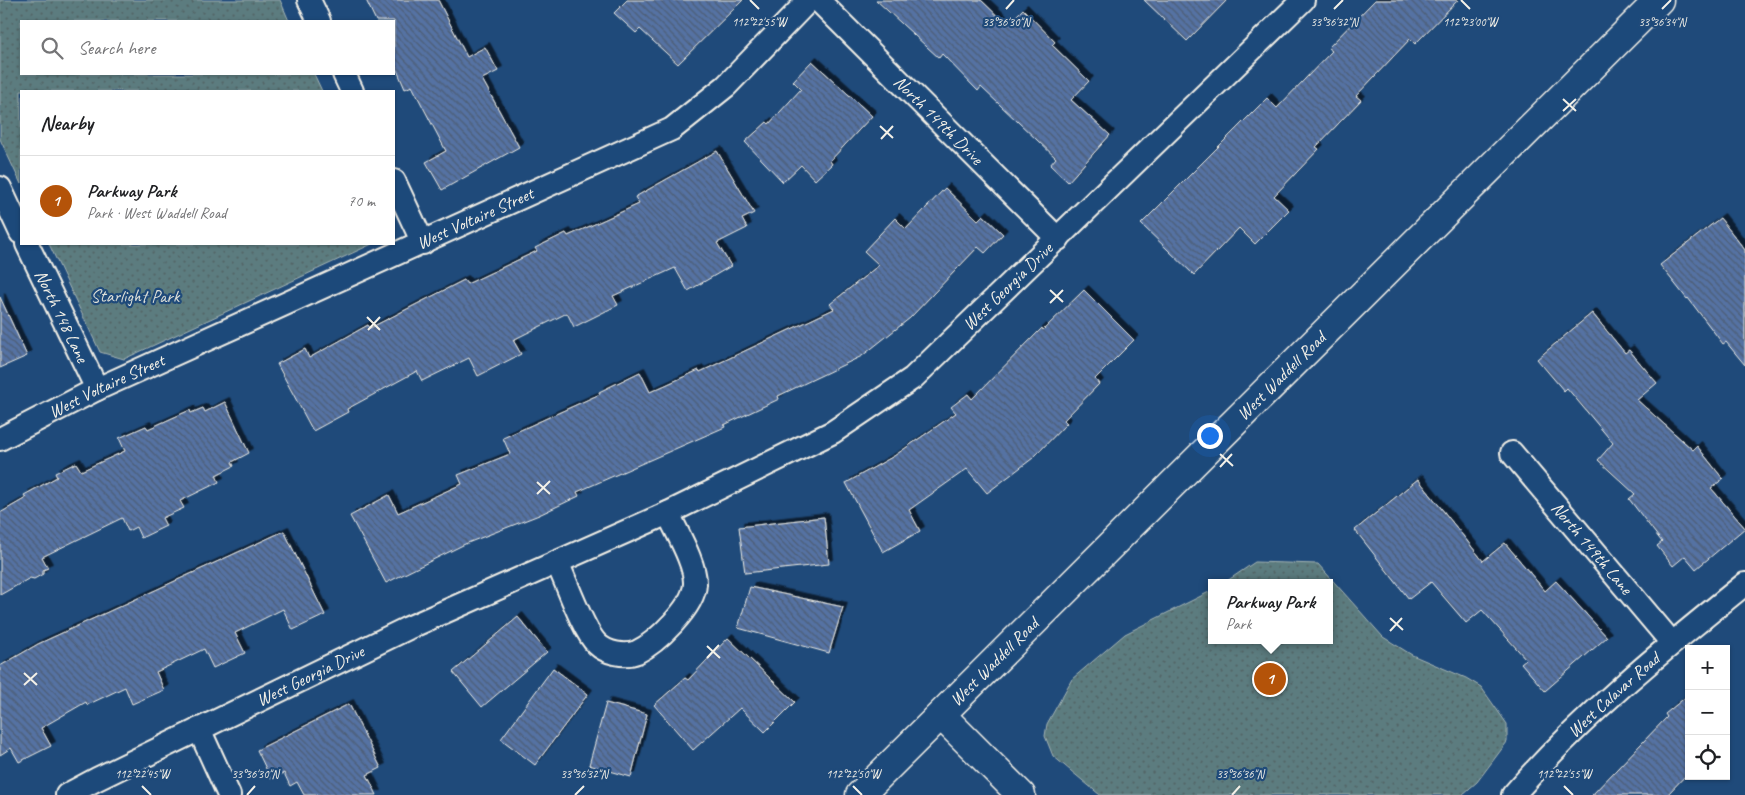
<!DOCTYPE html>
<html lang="en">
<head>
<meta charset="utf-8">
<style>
	body { margin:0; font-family:Caveat,sans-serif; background:#f2f2f2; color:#202124 }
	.controls { position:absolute; right:15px; bottom:15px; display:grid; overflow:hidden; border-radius:0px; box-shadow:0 1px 4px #0004 }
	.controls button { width:45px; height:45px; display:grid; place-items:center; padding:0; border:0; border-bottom:1px solid #e0e0e0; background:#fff; color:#202124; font:25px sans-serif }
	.you { position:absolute; left:1209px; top:435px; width:18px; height:18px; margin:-12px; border:4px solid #fff; border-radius:50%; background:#1a73e8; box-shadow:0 0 0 8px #1a73e833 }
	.badge { display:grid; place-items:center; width:32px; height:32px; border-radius:50%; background:#b45309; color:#fff; font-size:16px; font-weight:700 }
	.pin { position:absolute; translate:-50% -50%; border:2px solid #fff; box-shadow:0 1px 5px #0006 }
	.popup { position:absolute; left:1208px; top:579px; width:125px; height:65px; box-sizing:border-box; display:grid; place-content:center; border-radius:0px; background:#fff; filter:drop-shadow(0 1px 4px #0005); font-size:16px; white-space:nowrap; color:#757577 }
	.popup b { font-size:19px; color:#202124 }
	.popup::after { content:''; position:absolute; left:50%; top:100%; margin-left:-10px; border:10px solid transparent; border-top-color:#fff }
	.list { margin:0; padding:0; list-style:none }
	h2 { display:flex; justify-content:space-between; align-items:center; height:65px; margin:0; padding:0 20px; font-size:21px }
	h2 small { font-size:16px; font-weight:400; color:#757577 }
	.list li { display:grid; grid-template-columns:32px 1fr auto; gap:15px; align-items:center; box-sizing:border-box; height:90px; padding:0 20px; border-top:1px solid #e0e0e0 }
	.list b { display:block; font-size:19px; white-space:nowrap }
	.list p { margin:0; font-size:16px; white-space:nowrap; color:#757577 }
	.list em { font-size:16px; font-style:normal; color:#757577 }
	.icon { flex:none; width:28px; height:28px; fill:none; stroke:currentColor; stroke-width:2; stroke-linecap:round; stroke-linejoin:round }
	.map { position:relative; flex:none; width:1745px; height:795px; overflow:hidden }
	.search { position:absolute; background:#fff; box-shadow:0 1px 4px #0004; left:20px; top:20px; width:375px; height:55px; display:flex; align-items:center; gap:12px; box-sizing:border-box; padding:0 18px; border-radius:0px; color:#757577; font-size:19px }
	.panel { position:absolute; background:#fff; box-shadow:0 1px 4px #0004; left:20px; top:90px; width:375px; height:155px; border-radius:0px }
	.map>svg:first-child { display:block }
	.park { fill:url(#park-dots); stroke:#a8b6b4 }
	.building { fill:url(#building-back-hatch); stroke:#f4f1e8; filter:url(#shadow) }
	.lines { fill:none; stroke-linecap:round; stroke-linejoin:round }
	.minor-casing { stroke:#f4f1e8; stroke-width:26 }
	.tertiary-casing { stroke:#f4f1e8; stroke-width:31 }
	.secondary-casing { stroke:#f4f1e8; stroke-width:31 }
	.minor { stroke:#1f4a7a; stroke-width:22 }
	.tertiary { stroke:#1f4a7a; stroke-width:28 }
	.secondary { stroke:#1f4a7a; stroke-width:28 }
	.ticks { fill:none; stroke:#f4f1e8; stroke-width:2 }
	.labels { text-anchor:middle; stroke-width:4.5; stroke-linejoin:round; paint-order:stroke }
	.street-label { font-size:18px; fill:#f4f1e8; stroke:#1f4a7a }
	.park-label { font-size:18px; fill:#dddfd8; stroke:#1f4a7a }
	.ticks-label { font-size:12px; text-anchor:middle; fill:#f4f1e8; stroke:#1f4a7a; stroke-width:4.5; stroke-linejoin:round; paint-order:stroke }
</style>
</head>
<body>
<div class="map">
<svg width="1745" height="795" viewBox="0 0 1745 795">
	<defs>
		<pattern id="park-dots" width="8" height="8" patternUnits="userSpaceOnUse" patternTransform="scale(1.25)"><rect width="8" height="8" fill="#5b7b7f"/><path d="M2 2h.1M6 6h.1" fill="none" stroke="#536465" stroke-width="1.8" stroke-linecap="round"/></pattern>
		<pattern id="building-back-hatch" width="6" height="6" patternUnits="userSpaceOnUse" patternTransform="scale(1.25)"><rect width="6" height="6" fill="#5472a3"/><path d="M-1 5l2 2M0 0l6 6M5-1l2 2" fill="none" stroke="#4e5d74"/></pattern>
		<filter id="shadow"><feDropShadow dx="4.5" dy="-4.5" stdDeviation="0" flood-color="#0009"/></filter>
	</defs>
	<rect width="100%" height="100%" fill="#1f4a7a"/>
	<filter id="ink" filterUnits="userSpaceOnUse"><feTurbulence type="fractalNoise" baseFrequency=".02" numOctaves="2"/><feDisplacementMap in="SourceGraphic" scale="10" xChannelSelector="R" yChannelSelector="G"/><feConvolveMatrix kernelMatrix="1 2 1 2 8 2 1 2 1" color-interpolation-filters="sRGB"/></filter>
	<g filter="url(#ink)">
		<path class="park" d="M0,0H280L289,21H21V74H314L322,91H21V184L0,139Z
			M49,244H372L124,359L100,352Z
			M1255,562L1318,564L1383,637L1412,655L1466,678L1481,687L1507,724V742L1477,782L1462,795H1100L1053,756L1045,736L1047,724L1072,679L1125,634L1211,591V640H1329V583H1224Z"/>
		<path class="building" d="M366,0H438L467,57L485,47L498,71L482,79L519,147L442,190L426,162L446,151L412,86L405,89L394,63V21H376Z
			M627,0H743L678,64L640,29L636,33L614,13Z
			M876,0H981L1007,25L1023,9L1055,42L1052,45L1089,81L1071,100L1110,135L1068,182L1050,165L1056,158L981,87L978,91L942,54L939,58Z
			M1144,0H1227L1187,41Z
			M1375,0H1458L1415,44L1410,39L1356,96L1361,100L1316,147L1319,149L1274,196L1289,210L1255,244L1239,228L1194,275L1141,224L1267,98L1277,108L1332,51L1328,48Z
			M812,61L872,116L830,161L832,164L815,180L801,165L783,182L745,142L767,122L769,124L801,89L793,81Z
			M717,151L754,213L742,219L747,228L717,243L731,266L688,291L675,268L613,296L618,305L574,327L567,313L513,340L521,354L478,376L469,358L422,381L417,371L347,409L348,412L313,431L277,364L305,349L309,358L368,325L370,328L464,280L467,284L537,251L535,248L566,233L568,236L639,204L635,197Z
			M945,188L978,220L983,215L1003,234L985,253L978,247L910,318L862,356L778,396L779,399L724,425L725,427L577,492L579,496L539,515L465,544L386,583L350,516L389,495L398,513L462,484L458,475L510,454L503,438L600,394L599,392L640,372L650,392L699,370L700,372L834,309L830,304L879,265L864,251L895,218L906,229Z
			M1720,218L1745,250V365L1726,342L1723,344L1688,298L1687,299L1660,265Z
			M1084,290L1134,340L1095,379L1099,384L1064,420L1067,423L1033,458L987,493L967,469L909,510L920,531L883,552L846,483L894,456L956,413L951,407L968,394L972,399L1042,328L1043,330Z
			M0,297L27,356L0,368Z
			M1592,313L1625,353L1629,350L1657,383L1637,400L1693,450L1697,446L1723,479L1711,488L1745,528L1696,569L1685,556L1673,566L1657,546L1662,542L1629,499L1635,494L1598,460L1613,443L1567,388L1564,391L1537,359Z
			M225,402L249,453L232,462L234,466L216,475L219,482L180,501L184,508L162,518L166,526L141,538L136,527L128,531L122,518L42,557L48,568L43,570V574L34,579L30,578L0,595V513L26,498L24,495L57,477L55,473L76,463L81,471L125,451L119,438L146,426L148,429L190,410L191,413L203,408L205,412Z
			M1418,479L1483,561L1505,543L1545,591L1556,581L1607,637L1545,691L1521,663L1526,659L1482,610L1466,623L1431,582L1409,599L1355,530Z
			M824,517L829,564L745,573L739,527Z
			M284,531L325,615L293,630L283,609L235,633L245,653L213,668L204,649L156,672L164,690L132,704L125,687L87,705L86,702L41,728L51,746L19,762L11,748L0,755V666L38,644Z
			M750,587L843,607L829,653L738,628Z
			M518,617L547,652L482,707L453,672Z
			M728,638L795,702L765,732L740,708L693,750L654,705L685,678L688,680Z
			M553,668L588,694L535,765L501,739Z
			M1687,696L1689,698V772L1667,795H1592L1667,717L1665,714Z
			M606,703L647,714L631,777L589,765Z
			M349,704L381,768L367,775L377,795H304L297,782L290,786L284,773L271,779L257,750Z"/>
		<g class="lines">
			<defs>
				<g id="minor">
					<path d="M309,0L319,21"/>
					<path id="s1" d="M818,0L1058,239"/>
					<path d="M344,74L352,91"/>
					<path d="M394,181L423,243"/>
					<path d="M0,188L21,233"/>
					<path id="s2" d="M27,244L97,389"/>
					<path id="s3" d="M0,439L97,389L672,129L726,86L809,0"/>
					<path id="s4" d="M1512,453L1672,643"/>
					<path d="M557,562C566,581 583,631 597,644C606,653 625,657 637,652C656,643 694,607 695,584C696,564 676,531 668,513"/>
					<path d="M199,729L229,795"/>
					<path id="s5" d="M67,795L97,779L408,628L668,513L833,432L913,378L1303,0"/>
					<path id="s6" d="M1513,795C1582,716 1663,650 1745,584"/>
				</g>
				<path id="tertiary" d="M941,715L1021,795"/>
				<g id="secondary">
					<path id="s7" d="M860,795L1659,0"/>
				</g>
			</defs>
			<use href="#minor" class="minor-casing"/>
			<use href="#tertiary" class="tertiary-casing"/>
			<use href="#secondary" class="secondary-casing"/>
			<use href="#minor" class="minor"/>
			<use href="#tertiary" class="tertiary"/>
			<use href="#secondary" class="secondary"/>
		</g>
	</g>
	<path class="ticks" d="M750,0L759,9M1461,0L1470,9M1006,9L1014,0M1334,9L1343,0M1662,9L1671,0M1563,99L1576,111M1563,111L1576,99M880,126L893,138M881,139L893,126M1050,290L1063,302M1050,303L1063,290M367,317L380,330M368,330L380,317M1220,454L1233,466M1220,467L1232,454M537,482L550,494M537,494L550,481M1390,618L1403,630M1390,631L1402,618M707,646L720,658M707,658L719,645M24,673L37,685M24,685L37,673M142,786L151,795M853,786L862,795M1564,786L1573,795M247,795L255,786M575,795L584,786M1232,795L1240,786"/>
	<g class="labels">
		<g class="street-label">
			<text dy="6" stroke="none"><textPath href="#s1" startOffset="170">North 149th Drive</textPath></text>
			<text dy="6" stroke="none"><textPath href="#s3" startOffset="524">West Voltaire Street</textPath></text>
			<text dy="6" stroke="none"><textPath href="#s5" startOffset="1076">West Georgia Drive</textPath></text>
			<text dy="6" stroke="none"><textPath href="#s2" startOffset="80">North 148 Lane</textPath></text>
			<text dy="6" stroke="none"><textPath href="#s7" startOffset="594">West Waddell Road</textPath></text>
			<text dy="6" stroke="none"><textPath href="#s3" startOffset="119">West Voltaire Street</textPath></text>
			<text dy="6" stroke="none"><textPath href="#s4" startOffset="124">North 149th Lane</textPath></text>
			<text dy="6" stroke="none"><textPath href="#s7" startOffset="189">West Waddell Road</textPath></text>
			<text dy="6" stroke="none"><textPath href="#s5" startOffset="271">West Georgia Drive</textPath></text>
			<text dy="6" stroke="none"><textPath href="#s6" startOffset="142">West Calavar Road</textPath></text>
		</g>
		<g class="park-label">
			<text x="135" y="302">Starlight Park</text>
		</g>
	</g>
	<g class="ticks-label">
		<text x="759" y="26">112°22'55"W</text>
		<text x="1470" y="26">112°23'00"W</text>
		<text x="1006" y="26">33°36'30"N</text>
		<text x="1334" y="26">33°36'32"N</text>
		<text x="1662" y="26">33°36'34"N</text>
		<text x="255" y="778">33°36'30"N</text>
		<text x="584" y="778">33°36'32"N</text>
		<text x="1240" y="778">33°36'36"N</text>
		<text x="142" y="778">112°22'45"W</text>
		<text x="853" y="778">112°22'50"W</text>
		<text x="1564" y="778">112°22'55"W</text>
	</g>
</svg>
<div class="controls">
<button>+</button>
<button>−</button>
<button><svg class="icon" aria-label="locate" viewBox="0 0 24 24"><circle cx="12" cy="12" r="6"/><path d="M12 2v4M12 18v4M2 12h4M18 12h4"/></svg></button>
</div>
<div class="you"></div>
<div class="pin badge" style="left:1270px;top:679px">1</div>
<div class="popup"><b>Parkway Park</b>Park</div>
<div class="search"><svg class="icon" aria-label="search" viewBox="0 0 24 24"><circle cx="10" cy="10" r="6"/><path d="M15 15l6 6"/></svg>Search here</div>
<section class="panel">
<h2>Nearby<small></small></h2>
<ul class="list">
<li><span class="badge">1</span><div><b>Parkway Park</b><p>Park · West Waddell Road</p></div><em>70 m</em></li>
</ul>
</section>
</div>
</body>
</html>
